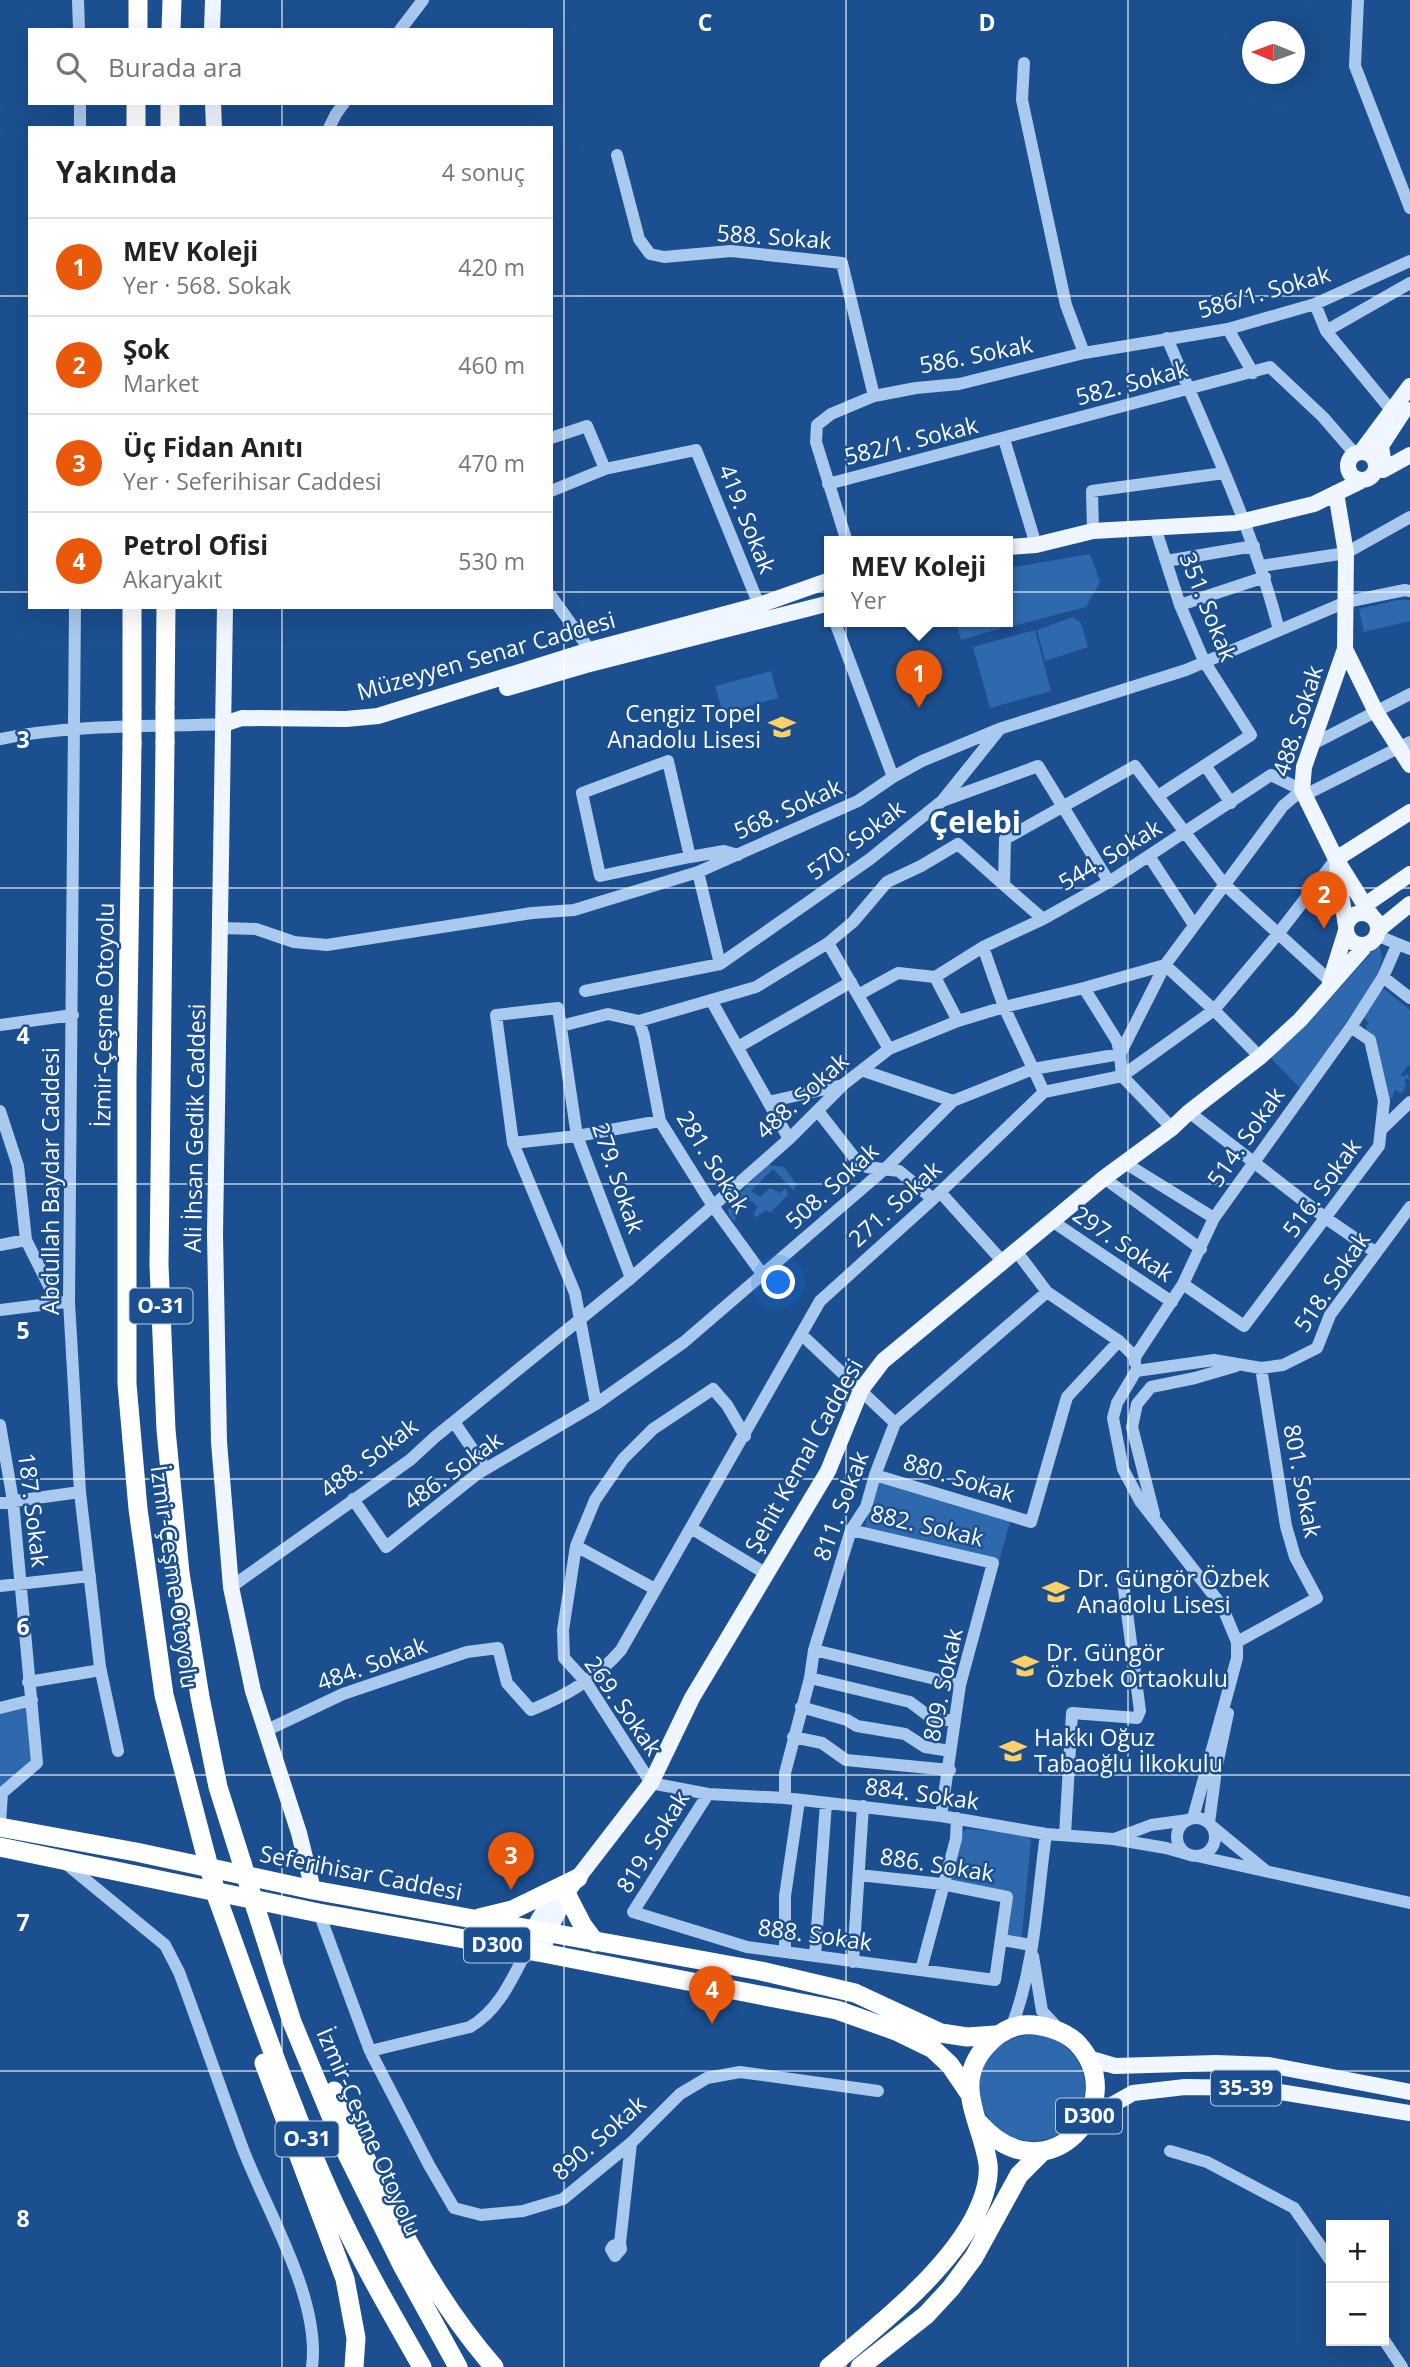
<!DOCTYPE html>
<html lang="tr">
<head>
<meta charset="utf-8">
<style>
	body { margin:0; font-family:"Open Sans",sans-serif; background:#f6f6f6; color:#222 }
	.controls { position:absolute; right:21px; bottom:21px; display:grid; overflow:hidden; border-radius:0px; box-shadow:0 7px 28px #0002 }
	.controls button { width:63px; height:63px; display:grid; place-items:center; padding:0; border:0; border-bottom:2px solid #e0e0e0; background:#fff; color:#222; font:35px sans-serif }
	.compass { position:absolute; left:1242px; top:21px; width:63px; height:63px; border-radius:50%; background:#fff; box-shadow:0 7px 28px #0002; rotate:271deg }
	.you { position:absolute; left:779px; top:1283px; width:24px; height:24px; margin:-18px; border:5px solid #fff; border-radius:50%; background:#1a73e8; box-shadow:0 0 0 10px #1a73e833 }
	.badge { display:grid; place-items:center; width:46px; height:46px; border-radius:50%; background:#ea580c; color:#fff; font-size:23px; font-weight:700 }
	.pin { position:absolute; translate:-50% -58px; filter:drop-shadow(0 2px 4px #0008) }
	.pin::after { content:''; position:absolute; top:37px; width:24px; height:21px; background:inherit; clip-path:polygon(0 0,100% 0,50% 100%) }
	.popup { position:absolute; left:824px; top:536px; width:189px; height:91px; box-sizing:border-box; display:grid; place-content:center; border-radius:0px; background:#fff; filter:drop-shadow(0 2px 5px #0005); font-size:23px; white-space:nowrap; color:#767676 }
	.popup b { font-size:26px; color:#222 }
	.popup::after { content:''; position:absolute; left:50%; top:100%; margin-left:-14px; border:14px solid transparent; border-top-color:#fff }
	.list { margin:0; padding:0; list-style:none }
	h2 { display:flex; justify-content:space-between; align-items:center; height:91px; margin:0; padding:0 28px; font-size:30px }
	h2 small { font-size:23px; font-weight:400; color:#767676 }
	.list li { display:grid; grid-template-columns:46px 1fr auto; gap:21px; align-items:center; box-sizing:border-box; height:98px; padding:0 28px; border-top:2px solid #e0e0e0 }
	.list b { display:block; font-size:26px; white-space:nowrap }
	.list p { margin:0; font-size:23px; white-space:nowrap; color:#767676 }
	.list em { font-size:23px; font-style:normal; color:#767676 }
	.icon { flex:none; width:38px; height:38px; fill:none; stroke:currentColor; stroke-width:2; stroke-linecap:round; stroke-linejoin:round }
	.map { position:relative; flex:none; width:1410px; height:2367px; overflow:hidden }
	.search { position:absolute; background:#fff; box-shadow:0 7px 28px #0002; left:28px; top:28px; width:525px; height:77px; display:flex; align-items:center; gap:18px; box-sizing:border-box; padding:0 24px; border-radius:0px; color:#767676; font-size:26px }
	.panel { position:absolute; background:#fff; box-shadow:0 7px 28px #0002; left:28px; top:126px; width:525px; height:483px; border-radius:0px }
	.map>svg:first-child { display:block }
	.green { fill:#2e69ad }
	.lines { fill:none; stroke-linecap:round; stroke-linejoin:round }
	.minor { stroke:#a9c9ee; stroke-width:12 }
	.major { stroke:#f0f6ff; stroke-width:16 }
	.highway { stroke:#fff; stroke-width:19 }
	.highway-bridge { stroke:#fff; stroke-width:19 }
	.grid { fill:none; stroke:#fff; stroke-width:2; stroke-opacity:0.55 }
	.labels { text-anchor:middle; stroke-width:5; stroke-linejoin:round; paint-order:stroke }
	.shield { fill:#1b4f8f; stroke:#bbcadd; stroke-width:2 }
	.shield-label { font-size:21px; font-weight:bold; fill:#fff }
	.street-label { font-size:23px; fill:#fff; stroke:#1b4f8f }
	.poi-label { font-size:23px; fill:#fff; stroke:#1b4f8f; text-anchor:start }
	.district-label { font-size:30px; font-weight:bold; fill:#fff; stroke:#1b4f8f }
	.grid-label { font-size:23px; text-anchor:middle; font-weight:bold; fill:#fff; stroke:#1b4f8f; stroke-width:5; stroke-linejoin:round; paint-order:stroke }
</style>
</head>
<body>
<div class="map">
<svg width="1410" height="2367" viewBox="0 0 1410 2367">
	<rect width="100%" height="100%" fill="#1b4f8f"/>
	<path class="green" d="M1090,554L1100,582L1086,607L1005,628L1004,622H1008V568Z
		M1398,600H1410V621L1364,632L1359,609Z
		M1073,617L1081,623L1088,647L1045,661L1037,630Z
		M956,622H1000L1002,628L961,640Z
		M1035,630L1051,691L990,708L973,647Z
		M771,671L778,698L723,713L715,686Z
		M1378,946L1380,947L1382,958L1378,975L1301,1089L1269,1056L1309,1021Z
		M1384,989L1410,1010V1067L1408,1065L1401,1075L1402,1077L1408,1074L1410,1081L1407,1078L1404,1080L1406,1085L1402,1093L1395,1090L1392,1098H1384L1366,1032V1025L1369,1023L1364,1018L1375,996Z
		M768,1165L784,1167L797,1185L793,1190L773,1169L751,1191L760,1197L770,1188L780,1193L786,1188L788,1195L770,1213L766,1210L756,1217L754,1214L757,1207L754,1202L745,1200L740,1207V1213L734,1221L729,1215L728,1209L735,1204L738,1195Z
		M879,1480L1011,1518L999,1562L864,1529Z
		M32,1700L37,1763L0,1792V1708Z
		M966,1829L1026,1834L1031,1841L1021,1943L1005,1941L1011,1902L942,1884L956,1839Z
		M979 2088a53 53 0 1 1 106 0a53 53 0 1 1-106 0Z"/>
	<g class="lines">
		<path class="minor" d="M78,0L79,30
			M1358,0L1355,66L1410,208
			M400,30L423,0
			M1024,63L1022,100L1066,305L1084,353
			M80,103V128
			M329,128L336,114L344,103
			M617,155L639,239L650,254L664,257L731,251L842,263L874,396
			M1315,304L1326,331L1391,410
			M1228,329L1253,373
			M1326,331L1410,283
			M1167,338C1208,435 1253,529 1279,630
			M551,438L587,426L605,469
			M1004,439L1036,545
			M828,484L1270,367L1323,417L1355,454
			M551,491L605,469L696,450L759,605
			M1155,527L1180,605L1204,661L1251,735L1158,796
			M1093,531L1092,491L1224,473
			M847,542L816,442L817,425L831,414L874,396L916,388L959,384L1084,353L1228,329L1315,304L1410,261
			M1166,561L1254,546
			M1261,566L1346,553L1410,517
			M551,596L590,650
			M1180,605L1265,577
			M75,607L69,1302L80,1492L100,1667L118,1751
			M835,622L893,777
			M0,739C73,724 150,727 224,724
			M1311,745L1410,694
			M1205,765L1231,803
			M1305,795L1410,742
			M942,801L1038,766L1109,882
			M1149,856L1194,925
			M690,857L600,876L582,793L668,761L690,857L724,851L738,855
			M698,872L720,964
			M1043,919L1004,885L1005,839L1135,766L1224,884L1330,981
			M221,928L256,929L294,942L327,945L532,913L574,910L698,872L858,801L893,777L922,761L999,729L1186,670L1346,602L1405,590L1410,591
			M1376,935L1410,949
			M983,947L1004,1007L1044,1092
			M935,977L958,1021
			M1383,977L1410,998
			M585,991L720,964L870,859L942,801L999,730
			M858,995L898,973L935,977
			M711,1000L789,1139
			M639,1021L644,1036L660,1121L713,1206L763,1275
			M0,1025L73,1015
			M561,1026L608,1014L639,1021L756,987L828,943
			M738,1047L851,982
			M889,1049L828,943L853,922L887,882L921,866L958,844L1004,885
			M864,1071L953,1101
			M768,1102L843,1085
			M0,1111L18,1166L26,1240L57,1302
			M818,1111L857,1161L867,1167L899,1171L933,1199
			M1189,1112L1327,1219L1375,1252
			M1172,1128L1122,1076L1120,1054L1165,965L1214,1010L1260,1057
			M1381,1130L1410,1102
			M513,1143L577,1136L660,1121
			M1125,1163L1214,1218
			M1104,1178L1201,1249
			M940,1192L1004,1263
			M1052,1221L1172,1302
			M0,1245L26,1240
			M1017,1252L1047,1292L1119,1341L1135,1357V1363
			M1183,1284L1244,1326L1379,1146L1384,1101L1370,1040L1351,1027
			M0,1310L65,1302
			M802,1335L895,1423
			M1135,1357L1183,1284L1214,1218L1351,1027L1383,977L1397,945
			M1136,1371L1117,1403L1113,1418L1123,1469L1140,1501L1222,1606L1237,1642V1658L1229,1688L1193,1818
			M1136,1371L1214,1360L1261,1368L1283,1365L1317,1348L1330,1315L1410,1207
			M596,1404L575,1293L513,1143L496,1015L558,1008L577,1136L631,1278
			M454,1422L486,1469
			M0,1425L13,1501L37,1763L2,1793
			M745,1436L727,1405L713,1389L653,1429L623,1459L595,1500L576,1546L563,1630L564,1658L586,1682L651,1783L708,1794L785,1798L941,1816L1046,1834L1113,1839L1166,1848L1187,1854
			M875,1475L1031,1522L1067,1397L1119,1341
			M353,1499L386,1547L477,1474L596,1404L684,1342L886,1168L953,1101L1033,1069L1120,1054L1117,1041L1084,988
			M0,1503L80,1492
			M1154,1514L1132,1427L1137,1404L1151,1387L1195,1378L1236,1366
			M691,1528L765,1573
			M851,1530L993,1563L960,1685L941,1816
			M576,1546L655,1589
			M0,1586L90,1576
			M231,1587L410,1460L435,1437L631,1278L789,1139L844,1084L889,1049L958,1021L1004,1007L1084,988L1165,965L1283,806L1302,790L1271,775L1109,882L1043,919L983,947L935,977
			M1237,1642L1317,1598L1295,1557L1286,1526L1261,1368
			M814,1650L960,1685
			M810,1678L910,1702L934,1720H954
			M28,1682L101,1670
			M801,1707L847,1720L857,1726L905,1734L925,1747L950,1751
			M0,1708L32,1700
			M265,1731L343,1694L467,1652L498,1648L507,1683L531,1710C566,1696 597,1678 621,1650L820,1301L933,1199L1044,1092L1122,1076L1214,1010L1278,934L1336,859
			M793,1737L822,1743L846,1760L950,1770
			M708,1794L633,1912L747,1947L995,1980L1007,1897L942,1884L859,1875
			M785,1798V1773L810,1678L814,1650L851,1530L866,1507L875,1475L895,1423L1047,1292
			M1177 1837a19 19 0 1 1 38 0a19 19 0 1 1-38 0Z
			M0,1823L2,1793
			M1209,1823L1216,1770L1228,1713
			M1213,1827L1265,1870
			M1065,1835L1072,1713L1137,1718L1140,1711L1123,1582
			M1114,1839L1151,1825L1188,1820
			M1197,1856L1410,1903
			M64,1862L165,1945L179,1972C201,2031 221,2090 243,2149C267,2212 321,2299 312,2367
			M319,1913L370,2051L429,2165L454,2208L481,2215L523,2211L563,2199L631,2143L680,2094L707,2078L740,2072L878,2091
			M1002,1940L1031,1945
			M785,1952V1896L799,1801
			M815,1956L826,1803
			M1033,1956L1042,2011L1058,2028
			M853,1962L863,1806
			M921,1970L956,1839L957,1818
			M1011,2028C1035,1968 1037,1898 1046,1834
			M370,2051L470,2027C499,2010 512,1979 527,1950
			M1170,2151L1207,2162L1294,2208L1331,2261
			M620,2243L613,2246L611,2249L615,2256L621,2249L620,2243L631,2143
			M1384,2340L1402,2367"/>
		<path class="major" d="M212,30L213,0
			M213,103L214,128
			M1361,452L1410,386
			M1348 466a14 14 0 1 1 28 0a14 14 0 1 1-28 0Z
			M1390,466L1383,459L1381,446L1405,409
			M1383,470L1410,455
			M1336,493L1346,553L1345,649L1376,712L1410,765
			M1008,547L1036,545L1093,531L1236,523L1314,504L1363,480
			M225,607L215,1234L219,1442L231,1587L253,1691L299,1833L313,1890
			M1345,649L1304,767L1302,790L1336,859L1371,915
			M507,688L586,665L830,603
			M224,724L242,718L346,719L378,716L590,650L759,605L830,580
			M1336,859L1410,812
			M1337,869L1346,926
			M1365,905L1410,874
			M1346 929a16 16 0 1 1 32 0a16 16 0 1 1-32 0Z
			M1378,930L1410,904
			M1330,982L1346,931
			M527,1950C533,1925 546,1901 570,1888L651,1783L692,1698L828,1471L861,1390L883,1361L1104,1178L1172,1128L1189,1112L1260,1057L1300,1020L1367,944
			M543,1953L547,1934L569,1891
			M1088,2058L1115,2066L1216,2063L1269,2065L1410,2092
			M1087,2119L1133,2093L1185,2087L1255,2088L1410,2113"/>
		<path class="highway" d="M138,30V0
			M171,30L172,0
			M136,128V103
			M170,128V103
			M165,707L166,607
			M132,709V607
			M165,742L159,1265L166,1430L180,1573L200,1697L218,1787L242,1863
			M132,744L127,1076V1384L138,1509L164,1695L206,1856
			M0,1827L136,1852L313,1890L761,1971L855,1993L941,2033L967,2037L996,2035
			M0,1847L319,1913L543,1953L837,2010L896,2031L933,2049L950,2065L969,2093
			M568,1897L583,1926L595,1942
			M218,1900C255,2001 289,2105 334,2203C360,2259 391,2313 422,2367
			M256,1909L292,2022L346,2152L403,2267L458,2367
			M479,1918L512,1910L578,1878
			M264,2063L345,2279L356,2338L354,2367
			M334,2091C379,2187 423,2286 494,2367
			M829,2367C878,2326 942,2276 973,2220C982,2203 990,2184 988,2164C982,2121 951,2084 987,2045C997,2034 1008,2027 1023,2025C1040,2023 1065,2031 1077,2043C1134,2104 1046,2200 979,2123
			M860,2367L926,2315L951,2288L974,2257L1019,2175L1043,2151"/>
		<path class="highway-bridge" d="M132,709V744
			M165,742V707
			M206,1856L218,1900
			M242,1863L256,1909"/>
	</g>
	<path class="grid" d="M282,0V30M564,0V2367M846,0V2367M1128,0V2367M282,103V128M0,296H30M551,296H1410M0,592H30M551,592H1410M282,607V2367M0,888H1410M0,1184H1410M0,1479H1410M0,1775H1410M0,2071H1410"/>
	<defs>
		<symbol id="school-bare" viewBox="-9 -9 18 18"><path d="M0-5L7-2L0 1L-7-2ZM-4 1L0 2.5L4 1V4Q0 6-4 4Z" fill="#ffd166" stroke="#1b4f8f" stroke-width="2.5" paint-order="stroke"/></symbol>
	</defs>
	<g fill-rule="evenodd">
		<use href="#school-bare" x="763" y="708" width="38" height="38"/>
		<use href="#school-bare" x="1037" y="1573" width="38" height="38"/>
		<use href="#school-bare" x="1006" y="1647" width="38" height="38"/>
		<use href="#school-bare" x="994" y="1732" width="38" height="38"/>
	</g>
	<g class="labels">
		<g class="shield">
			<rect x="129.5" y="1288.5" width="63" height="35" rx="5"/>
			<rect x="464" y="1927.5" width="66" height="35" rx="5"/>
			<rect x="1211" y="2070.5" width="70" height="35" rx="5"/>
			<rect x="1056" y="2098.5" width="66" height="35" rx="5"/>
			<rect x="275.5" y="2121.5" width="63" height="35" rx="5"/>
		</g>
		<g class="shield-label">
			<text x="161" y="1313">O-31</text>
			<text x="497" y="1952">D300</text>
			<text x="1246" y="2095">35-39</text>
			<text x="1089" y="2123">D300</text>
			<text x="307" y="2146">O-31</text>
		</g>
		<g class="street-label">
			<text transform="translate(774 237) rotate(4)" y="8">588. Sokak</text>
			<text transform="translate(1264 292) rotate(-16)" y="8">586/1. Sokak</text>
			<text transform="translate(976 355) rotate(-11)" y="8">586. Sokak</text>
			<text transform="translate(1132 383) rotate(-15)" y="8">582. Sokak</text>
			<text transform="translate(911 441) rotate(-14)" y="8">582/1. Sokak</text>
			<text transform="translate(747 519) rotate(68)" y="8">419. Sokak</text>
			<text transform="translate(1208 607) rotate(68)" y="8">351. Sokak</text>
			<text transform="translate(486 656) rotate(-16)" y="8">Müzeyyen Senar Caddesi</text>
			<text transform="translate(1298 721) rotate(-72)" y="8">488. Sokak</text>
			<text transform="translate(788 809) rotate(-24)" y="8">568. Sokak</text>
			<text transform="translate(856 840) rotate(-37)" y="8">570. Sokak</text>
			<text transform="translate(1110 855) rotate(-31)" y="8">544. Sokak</text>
			<text transform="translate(104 1015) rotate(-89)" y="8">İzmir-Çeşme Otoyolu</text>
			<text transform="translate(802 1096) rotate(-42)" y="8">488. Sokak</text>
			<text transform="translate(195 1128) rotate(-89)" y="8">Ali İhsan Gedik Caddesi</text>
			<text transform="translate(1246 1137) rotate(-55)" y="8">514. Sokak</text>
			<text transform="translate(713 1162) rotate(58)" y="8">281. Sokak</text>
			<text transform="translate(618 1178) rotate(71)" y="8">279. Sokak</text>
			<text transform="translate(51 1181) rotate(-90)" y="8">Abdullah Baydar Caddesi</text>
			<text transform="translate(832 1186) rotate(-42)" y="8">508. Sokak</text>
			<text transform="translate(1322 1188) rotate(-54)" y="8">516. Sokak</text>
			<text transform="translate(895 1204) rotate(-42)" y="8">271. Sokak</text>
			<text transform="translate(1123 1244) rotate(34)" y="8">297. Sokak</text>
			<text transform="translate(1332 1282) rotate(-56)" y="8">518. Sokak</text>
			<text transform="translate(804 1456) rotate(-61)" y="8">Şehit Kemal Caddesi</text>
			<text transform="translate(369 1458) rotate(-37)" y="8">488. Sokak</text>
			<text transform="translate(453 1471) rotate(-36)" y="8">486. Sokak</text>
			<text transform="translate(959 1478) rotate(17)" y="8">880. Sokak</text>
			<text transform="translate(1302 1481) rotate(79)" y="8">801. Sokak</text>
			<text transform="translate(841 1506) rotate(-69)" y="8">811. Sokak</text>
			<text transform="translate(33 1510) rotate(83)" y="8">187. Sokak</text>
			<text transform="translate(927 1526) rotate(13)" y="8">882. Sokak</text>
			<text transform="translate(174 1577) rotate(82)" y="8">İzmir-Çeşme Otoyolu</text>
			<text transform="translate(372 1664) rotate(-20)" y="8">484. Sokak</text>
			<text transform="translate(943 1685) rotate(-78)" y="8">809. Sokak</text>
			<text transform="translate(623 1706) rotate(55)" y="8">269. Sokak</text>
			<text transform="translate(922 1794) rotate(8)" y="8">884. Sokak</text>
			<text transform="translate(653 1842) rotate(-58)" y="8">819. Sokak</text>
			<text transform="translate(937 1865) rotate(9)" y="8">886. Sokak</text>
			<text transform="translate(361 1873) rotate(11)" y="8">Seferihisar Caddesi</text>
			<text transform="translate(815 1935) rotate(8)" y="8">888. Sokak</text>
			<text transform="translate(369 2132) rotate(66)" y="8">İzmir-Çeşme Otoyolu</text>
			<text transform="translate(599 2138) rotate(-41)" y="8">890. Sokak</text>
		</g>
		<g class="poi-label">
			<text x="761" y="722" text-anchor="end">Cengiz Topel<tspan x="761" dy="26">Anadolu Lisesi</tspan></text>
			<text x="1077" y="1587">Dr. Güngör Özbek<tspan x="1077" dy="26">Anadolu Lisesi</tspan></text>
			<text x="1046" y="1661">Dr. Güngör<tspan x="1046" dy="26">Özbek Ortaokulu</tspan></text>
			<text x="1034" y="1746">Hakkı Oğuz<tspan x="1034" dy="26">Tabaoğlu İlkokulu</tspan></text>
		</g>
		<g class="district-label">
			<text x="975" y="833">Çelebi</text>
		</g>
	</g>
	<g class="grid-label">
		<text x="705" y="31">C</text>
		<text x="987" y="31">D</text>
		<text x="23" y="748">3</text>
		<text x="23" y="1044">4</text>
		<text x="23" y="1339">5</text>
		<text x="23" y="1635">6</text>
		<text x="23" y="1931">7</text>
		<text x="23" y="2227">8</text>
	</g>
</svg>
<div class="controls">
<button>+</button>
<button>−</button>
</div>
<svg class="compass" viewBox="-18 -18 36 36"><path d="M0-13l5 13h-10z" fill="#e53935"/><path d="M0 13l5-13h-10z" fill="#767676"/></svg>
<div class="you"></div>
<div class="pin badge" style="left:919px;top:708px">1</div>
<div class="popup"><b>MEV Koleji</b>Yer</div>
<div class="pin badge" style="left:1324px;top:929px">2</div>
<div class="pin badge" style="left:511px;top:1890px">3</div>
<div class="pin badge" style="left:712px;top:2024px">4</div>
<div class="search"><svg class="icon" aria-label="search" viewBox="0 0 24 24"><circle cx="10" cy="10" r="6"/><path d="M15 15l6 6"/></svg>Burada ara</div>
<section class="panel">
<h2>Yakında<small>4 sonuç</small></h2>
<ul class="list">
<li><span class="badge">1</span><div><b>MEV Koleji</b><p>Yer · 568. Sokak</p></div><em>420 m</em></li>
<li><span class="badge">2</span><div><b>Şok</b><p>Market</p></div><em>460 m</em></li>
<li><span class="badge">3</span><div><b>Üç Fidan Anıtı</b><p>Yer · Seferihisar Caddesi</p></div><em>470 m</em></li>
<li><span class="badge">4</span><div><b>Petrol Ofisi</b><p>Akaryakıt</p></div><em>530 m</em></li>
</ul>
</section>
</div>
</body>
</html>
